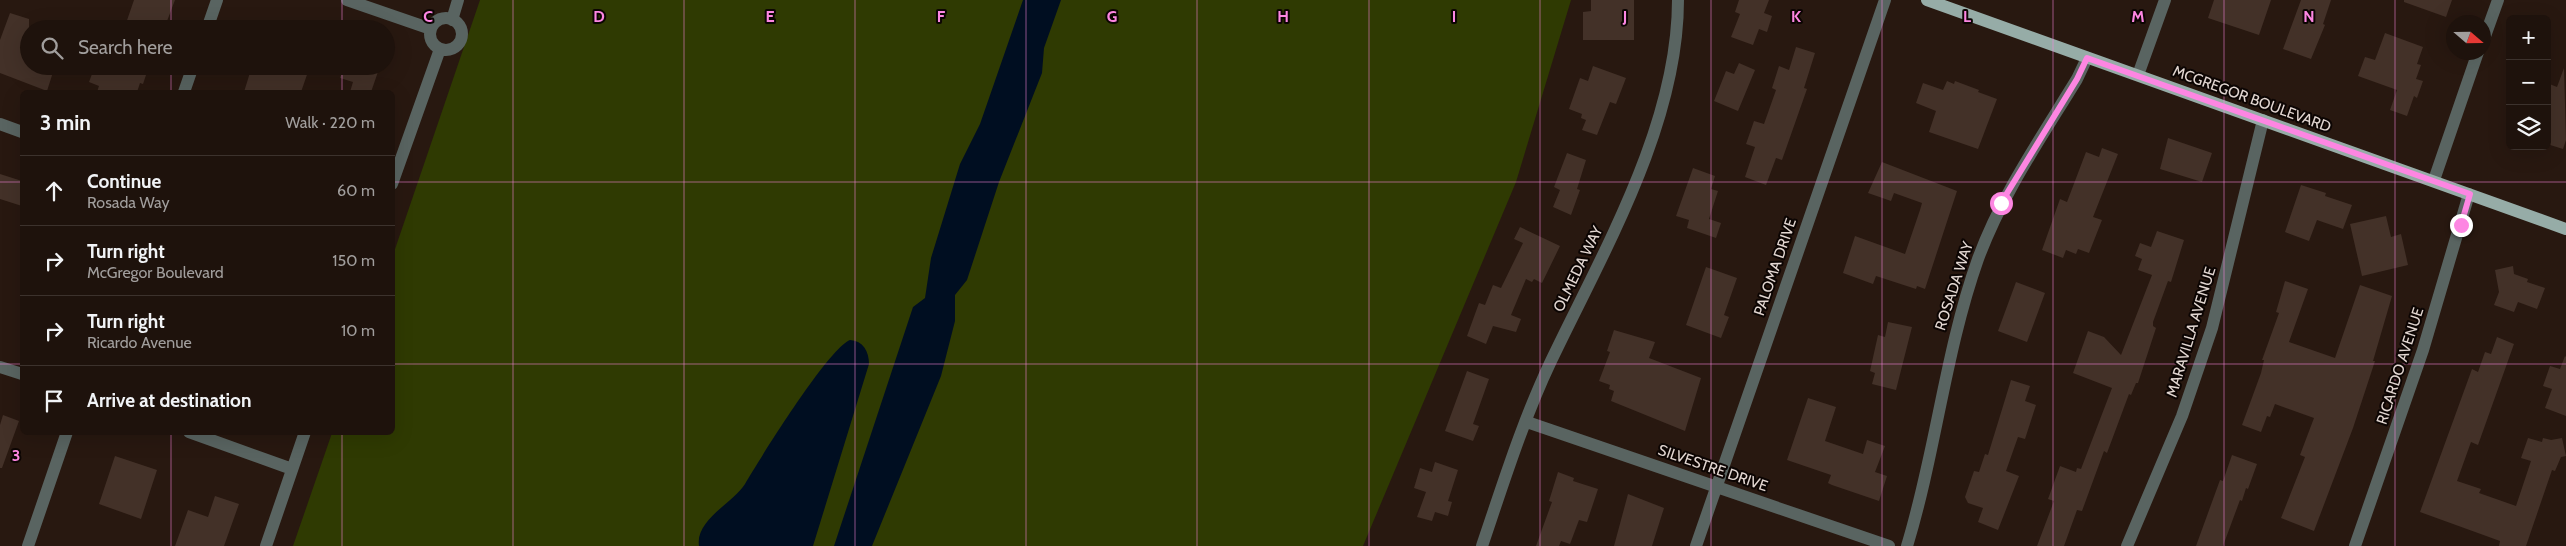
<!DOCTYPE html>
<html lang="en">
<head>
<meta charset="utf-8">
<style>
	body { margin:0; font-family:Cabin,sans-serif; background:#2b201a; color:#f1f3f6 }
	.controls { position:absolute; right:15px; top:15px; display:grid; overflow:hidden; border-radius:8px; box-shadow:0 5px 20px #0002 }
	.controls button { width:45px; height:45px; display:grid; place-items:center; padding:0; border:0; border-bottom:1px solid #3c322d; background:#1e120c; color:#f1f3f6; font:25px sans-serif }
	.compass { position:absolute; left:2446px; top:15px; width:45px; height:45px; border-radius:50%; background:#1e120c; box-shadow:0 5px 20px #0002; rotate:110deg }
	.stop { position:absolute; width:15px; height:15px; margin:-11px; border:4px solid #fd86e2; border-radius:50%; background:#fff }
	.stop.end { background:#fd86e2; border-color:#fff; box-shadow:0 1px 5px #0008 }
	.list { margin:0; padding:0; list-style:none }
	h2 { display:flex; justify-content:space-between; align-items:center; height:65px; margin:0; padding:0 20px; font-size:21px }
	h2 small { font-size:16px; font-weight:400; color:#a19e9d }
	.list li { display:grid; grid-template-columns:32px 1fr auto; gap:15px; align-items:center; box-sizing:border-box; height:70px; padding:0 20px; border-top:1px solid #3c322d }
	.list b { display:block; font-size:19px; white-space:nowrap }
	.list p { margin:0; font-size:16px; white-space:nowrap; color:#a19e9d }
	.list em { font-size:16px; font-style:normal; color:#a19e9d }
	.icon { flex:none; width:28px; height:28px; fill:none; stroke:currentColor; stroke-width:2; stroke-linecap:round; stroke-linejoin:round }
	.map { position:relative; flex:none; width:2566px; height:546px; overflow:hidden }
	.search { position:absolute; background:#1e120c; box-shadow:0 5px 20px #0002; left:20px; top:20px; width:375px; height:55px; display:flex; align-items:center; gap:12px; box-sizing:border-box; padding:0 18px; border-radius:28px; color:#a19e9d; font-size:19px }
	.panel { position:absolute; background:#1e120c; box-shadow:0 5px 20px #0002; left:20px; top:90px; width:375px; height:345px; border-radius:8px }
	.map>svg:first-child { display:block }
	.green { fill:#2f3a02 }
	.water { fill:#000e21 }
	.building { fill:#433128 }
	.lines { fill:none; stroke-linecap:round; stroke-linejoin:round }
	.minor { stroke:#596461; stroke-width:12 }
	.major { stroke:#96aca7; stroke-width:12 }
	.route { stroke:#fd86e2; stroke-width:6 }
	.grid { fill:none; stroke:#fd86e2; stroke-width:1; stroke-opacity:0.55 }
	.labels { text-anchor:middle; stroke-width:4; stroke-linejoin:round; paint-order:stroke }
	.street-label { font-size:15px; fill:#e3d7d2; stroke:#0c0503 }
	.grid-label { font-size:16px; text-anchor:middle; font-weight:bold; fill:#fd86e2; stroke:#0c0503; stroke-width:4; stroke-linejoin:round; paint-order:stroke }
</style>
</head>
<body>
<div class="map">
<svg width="2566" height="546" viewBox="0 0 2566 546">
	<rect width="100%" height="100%" fill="#281810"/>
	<path class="green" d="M480,0H1571L1516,182L1363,546H293L332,433L392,432L393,255Z"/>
	<path class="water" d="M1023,0H1061L1044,48L1042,73L999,182L967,280L955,295V321L941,376L872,546H834L913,307L925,298L931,258L960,164L980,124Z
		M850,340C863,341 869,351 869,364L813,546H699C695,520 733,503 745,484C761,457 828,349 850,340Z"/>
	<path class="building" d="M134,0H175L164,29H124Z
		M1591,0H1634V40H1583V12L1591,11Z
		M1739,0H1769L1764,13L1772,16L1767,32L1759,29L1753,45L1731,37L1740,14L1735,12Z
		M2214,0H2271L2259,35L2208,18Z
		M2301,0H2331L2323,24L2325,25L2311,59L2283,49Z
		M2404,0H2452L2446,17L2404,2Z
		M10,13L29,19V66H55L47,91L0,73V40Z
		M2385,33L2423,47L2417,64L2421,65L2416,79L2423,81L2417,98L2414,96L2407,116L2390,110L2397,90L2358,76L2365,57L2375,60Z
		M1796,47L1815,53L1804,88L1807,89L1782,160L1776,158L1766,185L1745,177L1755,147L1746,144L1754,121L1764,124L1776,90L1772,88L1779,66L1789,70Z
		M1739,63L1755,70L1738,111L1714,101L1726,71L1734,74Z
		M95,66H149L143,84L140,83L137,92H97L99,86L89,82Z
		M252,66H310L301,92H244Z
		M344,66H380L371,92H350L353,82L340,78Z
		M1593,66L1626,78L1616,104L1610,102L1597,135L1582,130L1586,120L1581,118L1582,114L1569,109L1580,78L1588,81Z
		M2564,68L2566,140L2563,149L2547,144V115L2551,103L2547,102V83L2557,87Z
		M1947,81L1954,84L1955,81L1979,90L1978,92L1997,99L1978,149L1929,132L1936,111L1916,103L1923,83L1943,90Z
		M2168,138L2212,153L2202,182L2160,169Z
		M2102,148L2118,154L2093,217L2102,220L2089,253L2078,249L2076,254L2066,250L2063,258L2042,250L2060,199L2067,202L2086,152L2099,157Z
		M1567,153L1586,160L1577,189L1580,190L1571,215L1553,207L1560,190L1554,187Z
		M1882,162L1957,191L1925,289L1917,286L1916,289L1876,276L1873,284L1843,273L1855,236L1905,254L1920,210L1922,203L1894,193L1891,201L1868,193Z
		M1693,168L1715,176L1711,189L1718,191L1709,219L1721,223L1716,238L1687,228L1689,220L1676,216Z
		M0,174L22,181V206L0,199Z
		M2301,185L2326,193L2325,196L2352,205L2343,229L2317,220L2309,241L2285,232Z
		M2386,216L2391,237L2401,234L2408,265L2362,276L2350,224Z
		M1520,227L1560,246L1542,283L1534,279L1532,282L1526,279L1511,315L1521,319L1516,332L1493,326L1486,344L1467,336L1479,303L1485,305L1493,285L1501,288L1523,243L1514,239Z
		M2157,231L2184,240L2171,282L2168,281L2153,322V326L2156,328L2138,383H2136L2131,395L2129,394L2107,453L2104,451L2082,511L2077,510L2064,546H2037L2054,501L2048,499L2060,466L2076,472L2077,468L2081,469L2112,388L2073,373L2088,331L2104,337L2121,355L2152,275L2138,270L2142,259L2135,256L2140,243L2151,247Z
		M2513,266L2514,274L2528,279L2527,282L2545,288L2537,309L2518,302L2514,312L2494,305L2499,292L2495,270Z
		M1706,267L1737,278L1724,315L1729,317L1721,338L1686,325Z
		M2285,281L2308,289L2289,342L2335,358L2360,285L2392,296L2373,361H2375L2353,428L2314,531L2281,518L2305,457L2300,455L2314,418L2275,404L2270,417L2267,416L2261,432L2242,425L2261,373L2264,360H2262L2279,313L2276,312Z
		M2016,282L2045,293L2027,342L1998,331Z
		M1888,322L1912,327L1896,390L1872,384L1875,373L1870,371L1878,335L1885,337Z
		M1614,330L1655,342L1649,358L1701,378L1685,431L1611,401L1614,391L1609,389L1610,385L1599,381L1610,352L1607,351Z
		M2497,337L2514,344L2478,445L2471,442L2457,481L2481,489L2479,493L2516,506L2531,461L2521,458L2528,438L2542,442L2543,438L2551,440L2562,438L2566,456L2561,457L2555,471L2552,470L2526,546H2499L2500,541L2420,512L2472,369L2478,372L2485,352L2491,354Z
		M2565,356L2566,357V416L2545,408L2552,389L2543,386L2550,366L2560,369Z
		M1467,371L1489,379L1473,424L1479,426L1473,441L1445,431Z
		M2011,380L2030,386L2025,401L2036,405L2025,439L2018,437L2006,471L2019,476L1998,530L1978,522L1983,508L1968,503L1965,497L1974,471L1979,472L1985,454L1988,455Z
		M1808,398L1836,407L1825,441L1863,454L1867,440L1885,446L1875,472L1887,476L1879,501L1832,485L1828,483L1831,475L1787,460Z
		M3,415L19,421L2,468H0V425Z
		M2232,455L2257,464L2248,489L2246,488L2242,501L2240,500L2223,546H2196L2220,480L2223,481Z
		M115,456L157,470L141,519L99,504Z
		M1435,462L1458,470L1448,501L1452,502L1448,516L1435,512L1432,521L1417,517L1426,492L1414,488L1420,468L1432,472Z
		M1558,472L1574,478L1573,481L1598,489L1587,522L1579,520L1570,544L1561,541L1559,546H1536L1552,502L1549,501Z
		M1628,494L1664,508L1652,546H1614Z
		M215,496L239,504L224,546H175L188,510L208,517Z"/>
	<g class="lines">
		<path class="minor" d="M347,0L431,29
			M430 34a16 16 0 1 1 32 0a16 16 0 1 1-32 0Z
			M452,20L458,0
			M207,29L217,0
			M2484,39L2498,0
			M2138,75L2165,0
			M184,92L193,66
			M0,124L22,132
			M2434,180L2478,52
			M392,184L440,49
			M0,367L22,374
			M1527,422L1889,546
			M189,432L292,469
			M28,546L67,432
			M266,546L305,432
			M1482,546C1503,484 1523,420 1551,361C1603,252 1678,125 1678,0
			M1696,546L1885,0
			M1907,546C1936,451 1945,352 1978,259C2002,194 2041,138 2077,79L2087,58
			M2127,546L2182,416L2212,328L2263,120
			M2355,546L2423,350L2469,194"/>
		<path class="major" d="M1927,0L2566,229"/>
	</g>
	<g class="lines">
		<path class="route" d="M2001,203L2077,79L2087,58L2470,194L2461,225"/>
	</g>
	<path class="grid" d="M171,0V29M342,0V29M513,0V546M684,0V546M855,0V546M1026,0V546M1197,0V546M1369,0V546M1540,0V546M1711,0V546M1882,0V546M2053,0V546M2224,0V546M2395,0V546M171,66V92M342,66V92M0,182H22M392,182H2566M0,364H22M392,364H2566M171,432V546M342,432V546"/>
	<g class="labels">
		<g class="street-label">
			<text transform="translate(2252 99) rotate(20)" y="5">MCGREGOR BOULEVARD</text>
			<text transform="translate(1775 267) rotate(-71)" y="5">PALOMA DRIVE</text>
			<text transform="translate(1578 269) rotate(-64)" y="5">OLMEDA WAY</text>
			<text transform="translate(1954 286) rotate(-72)" y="5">ROSADA WAY</text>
			<text transform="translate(2191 332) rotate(-73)" y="5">MARAVILLA AVENUE</text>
			<text transform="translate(2400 366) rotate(-72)" y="5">RICARDO AVENUE</text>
			<text transform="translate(1713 468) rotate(19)" y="5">SILVESTRE DRIVE</text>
		</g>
	</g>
	<g class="grid-label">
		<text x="428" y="22">C</text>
		<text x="599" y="22">D</text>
		<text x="770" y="22">E</text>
		<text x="941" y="22">F</text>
		<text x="1112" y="22">G</text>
		<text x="1283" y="22">H</text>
		<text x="1454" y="22">I</text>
		<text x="1625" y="22">J</text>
		<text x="1796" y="22">K</text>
		<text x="1967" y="22">L</text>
		<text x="2138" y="22">M</text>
		<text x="2309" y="22">N</text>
		<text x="16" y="461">3</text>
	</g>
</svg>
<div class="controls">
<button>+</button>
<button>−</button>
<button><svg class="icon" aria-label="layers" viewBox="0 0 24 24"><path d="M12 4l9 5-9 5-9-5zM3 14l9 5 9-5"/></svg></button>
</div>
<svg class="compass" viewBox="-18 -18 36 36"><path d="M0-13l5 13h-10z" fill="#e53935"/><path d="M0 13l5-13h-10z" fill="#a19e9d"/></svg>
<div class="stop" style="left:2001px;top:203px"></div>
<div class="stop end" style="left:2461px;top:225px"></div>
<div class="search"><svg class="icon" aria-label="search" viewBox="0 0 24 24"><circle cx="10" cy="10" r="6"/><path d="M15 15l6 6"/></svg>Search here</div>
<section class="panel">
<h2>3 min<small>Walk · 220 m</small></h2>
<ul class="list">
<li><svg class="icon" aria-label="ahead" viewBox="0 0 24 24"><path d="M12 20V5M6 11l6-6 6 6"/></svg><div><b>Continue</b><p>Rosada Way</p></div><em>60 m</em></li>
<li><svg class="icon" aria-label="right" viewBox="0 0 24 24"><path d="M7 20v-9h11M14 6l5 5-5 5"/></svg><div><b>Turn right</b><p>McGregor Boulevard</p></div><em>150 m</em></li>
<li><svg class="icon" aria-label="right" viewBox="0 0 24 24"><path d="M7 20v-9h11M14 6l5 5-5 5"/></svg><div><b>Turn right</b><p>Ricardo Avenue</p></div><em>10 m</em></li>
<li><svg class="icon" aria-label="arrive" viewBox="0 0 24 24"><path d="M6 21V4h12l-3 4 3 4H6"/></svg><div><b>Arrive at destination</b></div></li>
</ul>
</section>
</div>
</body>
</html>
